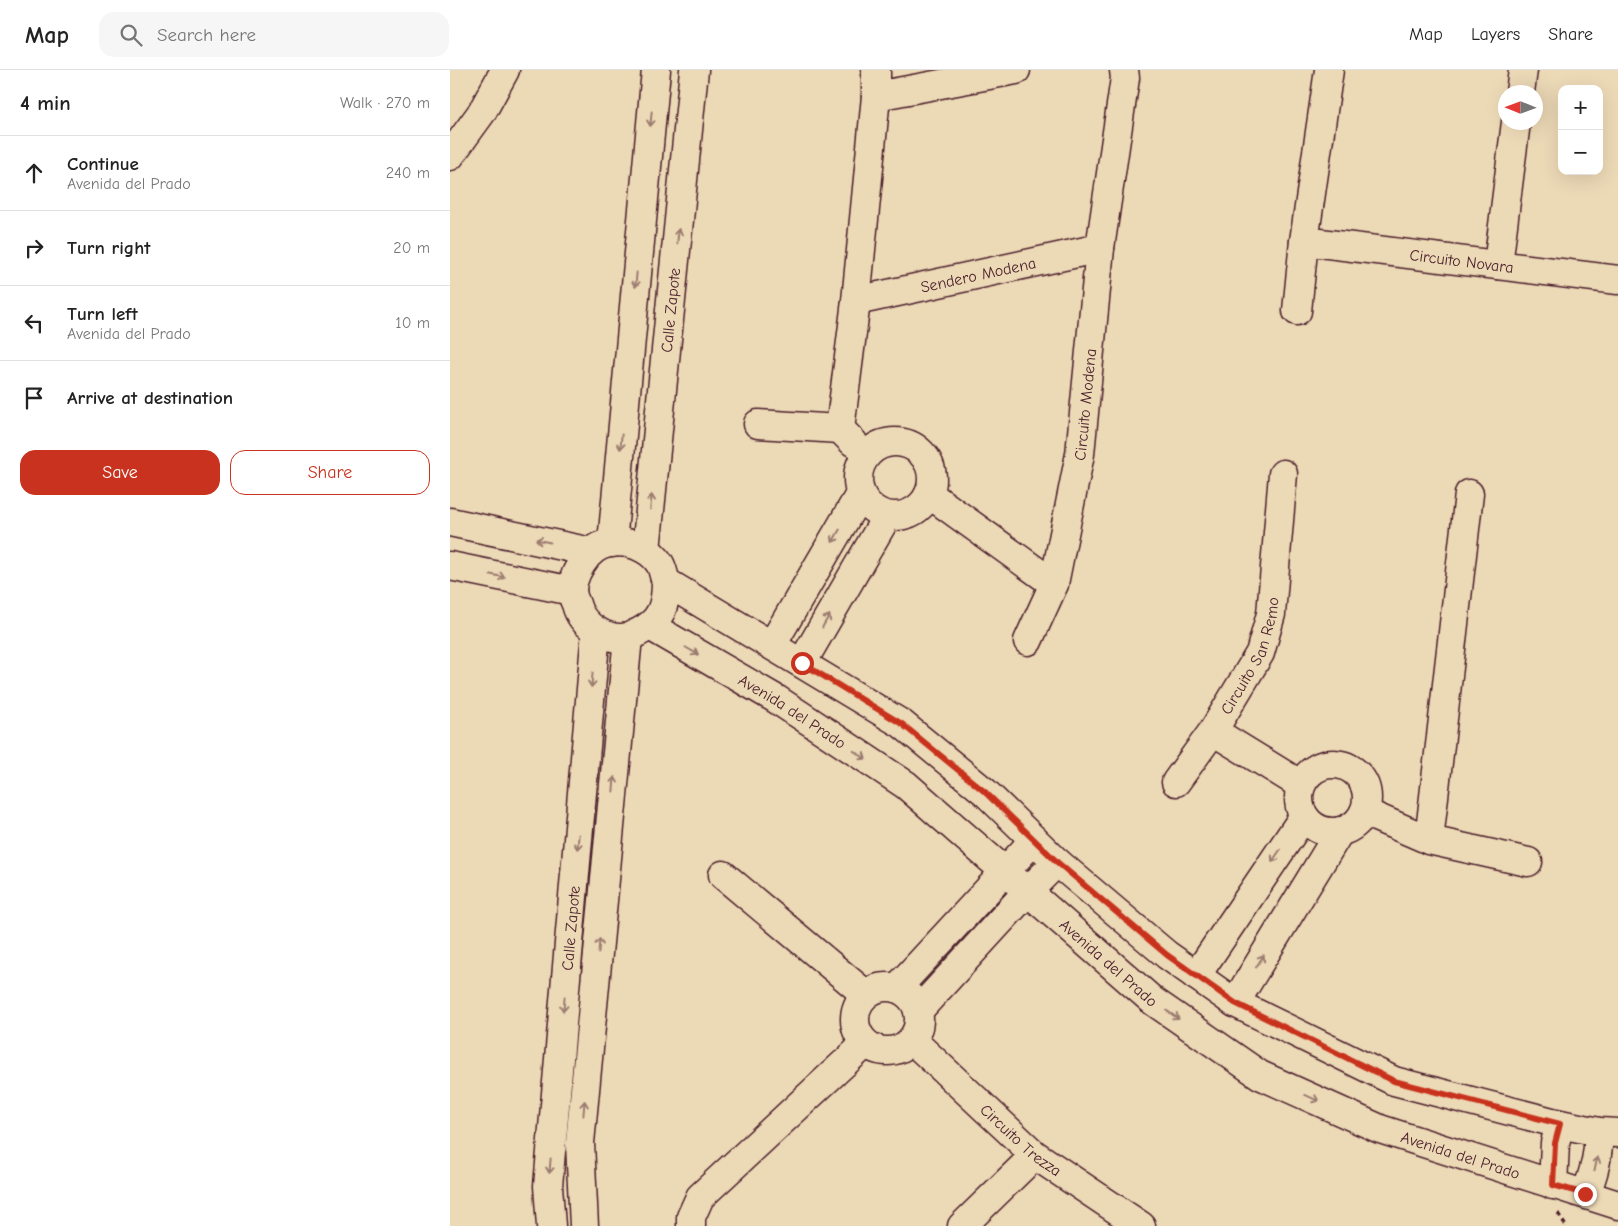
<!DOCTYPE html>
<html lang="en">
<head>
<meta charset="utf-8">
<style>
	body { margin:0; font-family:"Comic Neue",sans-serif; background:#f6f6f6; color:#222 }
	.controls { position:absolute; right:15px; top:15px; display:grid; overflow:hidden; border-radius:10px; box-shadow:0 5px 20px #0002 }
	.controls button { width:45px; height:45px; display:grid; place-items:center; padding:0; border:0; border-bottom:1px solid #e0e0e0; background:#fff; color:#222; font:25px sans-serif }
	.compass { position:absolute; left:1048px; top:15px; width:45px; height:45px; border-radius:50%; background:#fff; box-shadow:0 5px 20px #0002; rotate:271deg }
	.stop { position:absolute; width:15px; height:15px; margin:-11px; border:4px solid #c8321e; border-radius:50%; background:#fff }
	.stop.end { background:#c8321e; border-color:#fff; box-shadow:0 1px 5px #0008 }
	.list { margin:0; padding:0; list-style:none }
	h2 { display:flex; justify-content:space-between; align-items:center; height:65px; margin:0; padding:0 20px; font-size:21px }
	h2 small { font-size:16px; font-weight:400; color:#767676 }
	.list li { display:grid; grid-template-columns:32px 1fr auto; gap:15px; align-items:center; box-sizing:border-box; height:75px; padding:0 20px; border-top:1px solid #e0e0e0 }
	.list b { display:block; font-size:19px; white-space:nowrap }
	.list p { margin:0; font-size:16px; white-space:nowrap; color:#767676 }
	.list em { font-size:16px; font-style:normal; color:#767676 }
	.actions { display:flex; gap:10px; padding:15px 20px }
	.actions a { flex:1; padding:11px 0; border:1px solid #c8321e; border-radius:15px; text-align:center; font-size:18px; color:#c8321e }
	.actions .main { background:#c8321e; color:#fff }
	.icon { flex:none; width:28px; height:28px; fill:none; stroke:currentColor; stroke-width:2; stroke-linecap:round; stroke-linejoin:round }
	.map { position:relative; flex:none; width:1168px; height:1156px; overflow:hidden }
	header { display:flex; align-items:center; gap:30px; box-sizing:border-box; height:70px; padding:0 25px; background:#fff; border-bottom:1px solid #e0e0e0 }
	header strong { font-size:24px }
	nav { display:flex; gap:28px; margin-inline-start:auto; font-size:18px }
	.search { width:350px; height:45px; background:#f6f6f6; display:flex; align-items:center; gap:12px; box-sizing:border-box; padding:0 18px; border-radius:15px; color:#767676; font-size:19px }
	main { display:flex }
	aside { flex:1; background:#fff }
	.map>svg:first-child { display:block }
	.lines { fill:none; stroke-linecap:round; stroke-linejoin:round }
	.minor-casing { stroke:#4a1f2b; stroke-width:31 }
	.path { stroke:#4a1f2b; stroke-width:3; stroke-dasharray:5 4; stroke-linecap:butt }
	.minor { stroke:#ecd9b6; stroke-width:28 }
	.oneway { stroke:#9b7c70 }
	.route { stroke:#c8321e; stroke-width:6 }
	.labels { text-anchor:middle; stroke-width:5; stroke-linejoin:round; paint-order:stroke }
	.street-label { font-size:16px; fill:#4a1f2b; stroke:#ecd9b6 }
</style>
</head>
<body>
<header>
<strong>Map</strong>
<div class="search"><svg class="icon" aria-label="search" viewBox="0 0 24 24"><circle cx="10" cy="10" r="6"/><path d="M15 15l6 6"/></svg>Search here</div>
<nav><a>Map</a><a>Layers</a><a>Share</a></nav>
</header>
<main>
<aside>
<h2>4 min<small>Walk · 270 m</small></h2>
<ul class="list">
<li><svg class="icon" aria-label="ahead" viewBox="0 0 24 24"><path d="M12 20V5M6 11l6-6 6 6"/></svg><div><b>Continue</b><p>Avenida del Prado</p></div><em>240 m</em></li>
<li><svg class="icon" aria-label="right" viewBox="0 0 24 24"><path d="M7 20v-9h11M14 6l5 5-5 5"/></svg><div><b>Turn right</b></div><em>20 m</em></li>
<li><svg class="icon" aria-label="left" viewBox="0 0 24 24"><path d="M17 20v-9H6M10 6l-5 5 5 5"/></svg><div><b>Turn left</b><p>Avenida del Prado</p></div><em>10 m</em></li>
<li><svg class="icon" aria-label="arrive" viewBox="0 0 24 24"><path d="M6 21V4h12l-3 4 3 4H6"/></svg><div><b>Arrive at destination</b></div></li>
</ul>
<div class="actions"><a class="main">Save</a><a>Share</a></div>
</aside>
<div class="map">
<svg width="1168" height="1156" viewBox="0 0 1168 1156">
	<rect width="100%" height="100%" fill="#ecd9b6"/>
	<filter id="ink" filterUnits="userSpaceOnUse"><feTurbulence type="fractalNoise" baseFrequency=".02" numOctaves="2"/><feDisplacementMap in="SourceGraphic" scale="10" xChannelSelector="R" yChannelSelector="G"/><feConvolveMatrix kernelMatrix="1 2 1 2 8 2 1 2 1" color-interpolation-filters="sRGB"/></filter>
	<g filter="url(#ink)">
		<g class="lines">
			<defs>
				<g id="minor">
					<path d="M1070,22L1073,0"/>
					<path d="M426,26L566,0"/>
					<path d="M0,86L32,42L55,0"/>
					<path id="s1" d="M854,171L1168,210"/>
					<path d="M1048,195L1066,52"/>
					<path id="s2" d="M406,231L650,178"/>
					<path d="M847,241L854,171L879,0"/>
					<path d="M308,354L390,359L403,372"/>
					<path d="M390,359L406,231L426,26V0"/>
					<circle cx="445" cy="409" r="37"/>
					<path d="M479,424L604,514"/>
					<path d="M0,452L141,482"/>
					<path d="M162,473L206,0"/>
					<path id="s3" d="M196,480L244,0"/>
					<path d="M0,496L122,521"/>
					<path d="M216,512C216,536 211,551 189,562C186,563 182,566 179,567C156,572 131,555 126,534C124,530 122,524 122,519C123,506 129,496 137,486C156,463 196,471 210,494C213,499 214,507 216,512L452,654L535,722L607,792L717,885L785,933L944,1011L1110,1054L1149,1062L1168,1063"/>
					<path id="s4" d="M200,556L326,629L456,715L703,931L810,1005L930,1059L1168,1135"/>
					<path id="s5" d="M578,571L604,514L630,384L650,178L675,8L674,0"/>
					<path d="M322,575L410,424"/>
					<path d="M352,593L437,446"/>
					<path d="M763,661L851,715"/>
					<circle cx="883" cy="728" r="34"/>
					<path id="s6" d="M726,712L763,661L810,583L821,544L833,404"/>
					<path d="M914,742L979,770L1078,792"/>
					<path d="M979,770L1019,424"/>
					<path d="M273,805L415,924"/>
					<path d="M746,906L854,746"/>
					<circle cx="437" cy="949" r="32"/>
					<path d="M447,918L584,770"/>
					<path d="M785,933L890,761"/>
					<path d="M468,941L577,822L607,792"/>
					<path id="s7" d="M462,970L585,1085L691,1156"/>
					<path d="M1103,1115L1105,1073L1110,1054"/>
					<path d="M1135,1124C1145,1103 1148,1085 1149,1062"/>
					<path id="s8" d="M101,1156L98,1116L146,561"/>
					<path d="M134,1156L130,1073L178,567"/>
					<path d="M241,1156V1147L250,1127L415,974"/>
					<path d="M512,1156L585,1085"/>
				</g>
			</defs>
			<use href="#minor" class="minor-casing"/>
			<path class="path" d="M1108,1143L1116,1156"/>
			<use href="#minor" class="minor"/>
		</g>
		<defs><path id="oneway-shaft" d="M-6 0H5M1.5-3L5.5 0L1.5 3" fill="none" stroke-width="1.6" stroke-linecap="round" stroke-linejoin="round" transform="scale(1.25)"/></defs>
		<g class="oneway">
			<use href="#oneway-shaft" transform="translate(201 49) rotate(95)"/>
			<use href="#oneway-shaft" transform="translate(228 166) rotate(-84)"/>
			<use href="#oneway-shaft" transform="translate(186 210) rotate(95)"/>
			<use href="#oneway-shaft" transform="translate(171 372) rotate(95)"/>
			<use href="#oneway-shaft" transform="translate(201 432) rotate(-84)"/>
			<use href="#oneway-shaft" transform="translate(386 466) rotate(120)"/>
			<use href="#oneway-shaft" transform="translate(93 471) rotate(-168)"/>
			<use href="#oneway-shaft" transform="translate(48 506) rotate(11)"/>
			<use href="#oneway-shaft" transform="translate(376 551) rotate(-60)"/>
			<use href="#oneway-shaft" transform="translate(242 581) rotate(30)"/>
			<use href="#oneway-shaft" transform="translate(142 610) rotate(95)"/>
			<use href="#oneway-shaft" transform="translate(410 685) rotate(34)"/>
			<use href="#oneway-shaft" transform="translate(164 714) rotate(-85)"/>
			<use href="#oneway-shaft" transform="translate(128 772) rotate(95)"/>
			<use href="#oneway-shaft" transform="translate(826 786) rotate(124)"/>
			<use href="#oneway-shaft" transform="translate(149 876) rotate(-85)"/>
			<use href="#oneway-shaft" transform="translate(810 891) rotate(-58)"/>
			<use href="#oneway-shaft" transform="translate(114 934) rotate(95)"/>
			<use href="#oneway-shaft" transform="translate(723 945) rotate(35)"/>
			<use href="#oneway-shaft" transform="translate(862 1028) rotate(24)"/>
			<use href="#oneway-shaft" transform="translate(134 1038) rotate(-85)"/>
			<use href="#oneway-shaft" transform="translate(1146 1094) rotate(-78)"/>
			<use href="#oneway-shaft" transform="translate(100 1096) rotate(95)"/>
		</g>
	</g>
	<g class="lines" filter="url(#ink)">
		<path class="route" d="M352,593L452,654L535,722L607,792L717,885L785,933L944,1011L1110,1054L1105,1073L1103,1115L1135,1124"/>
	</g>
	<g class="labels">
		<g class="street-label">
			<text dy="6" stroke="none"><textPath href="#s1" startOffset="159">Circuito Novara</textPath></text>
			<text dy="6" stroke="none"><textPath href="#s2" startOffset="125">Sendero Modena</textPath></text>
			<text dy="6" stroke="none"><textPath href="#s3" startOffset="241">Calle Zapote</textPath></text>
			<text dy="6" stroke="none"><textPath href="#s5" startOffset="245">Circuito Modena</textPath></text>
			<text dy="6" stroke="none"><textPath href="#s6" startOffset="148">Circuito San Remo</textPath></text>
			<text dy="6" stroke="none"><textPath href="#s4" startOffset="166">Avenida del Prado</textPath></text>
			<text dy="6" stroke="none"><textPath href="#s8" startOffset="299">Calle Zapote</textPath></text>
			<text dy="6" stroke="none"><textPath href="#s4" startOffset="571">Avenida del Prado</textPath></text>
			<text dy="6" stroke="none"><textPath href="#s7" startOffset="148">Circuito Trezza</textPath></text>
			<text dy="6" stroke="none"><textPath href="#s4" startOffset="976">Avenida del Prado</textPath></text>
		</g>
	</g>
</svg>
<div class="controls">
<button>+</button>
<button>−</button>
</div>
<svg class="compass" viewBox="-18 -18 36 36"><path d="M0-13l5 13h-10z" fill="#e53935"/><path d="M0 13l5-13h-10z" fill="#767676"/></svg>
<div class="stop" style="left:352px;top:593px"></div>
<div class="stop end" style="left:1135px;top:1124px"></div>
</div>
</main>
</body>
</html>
